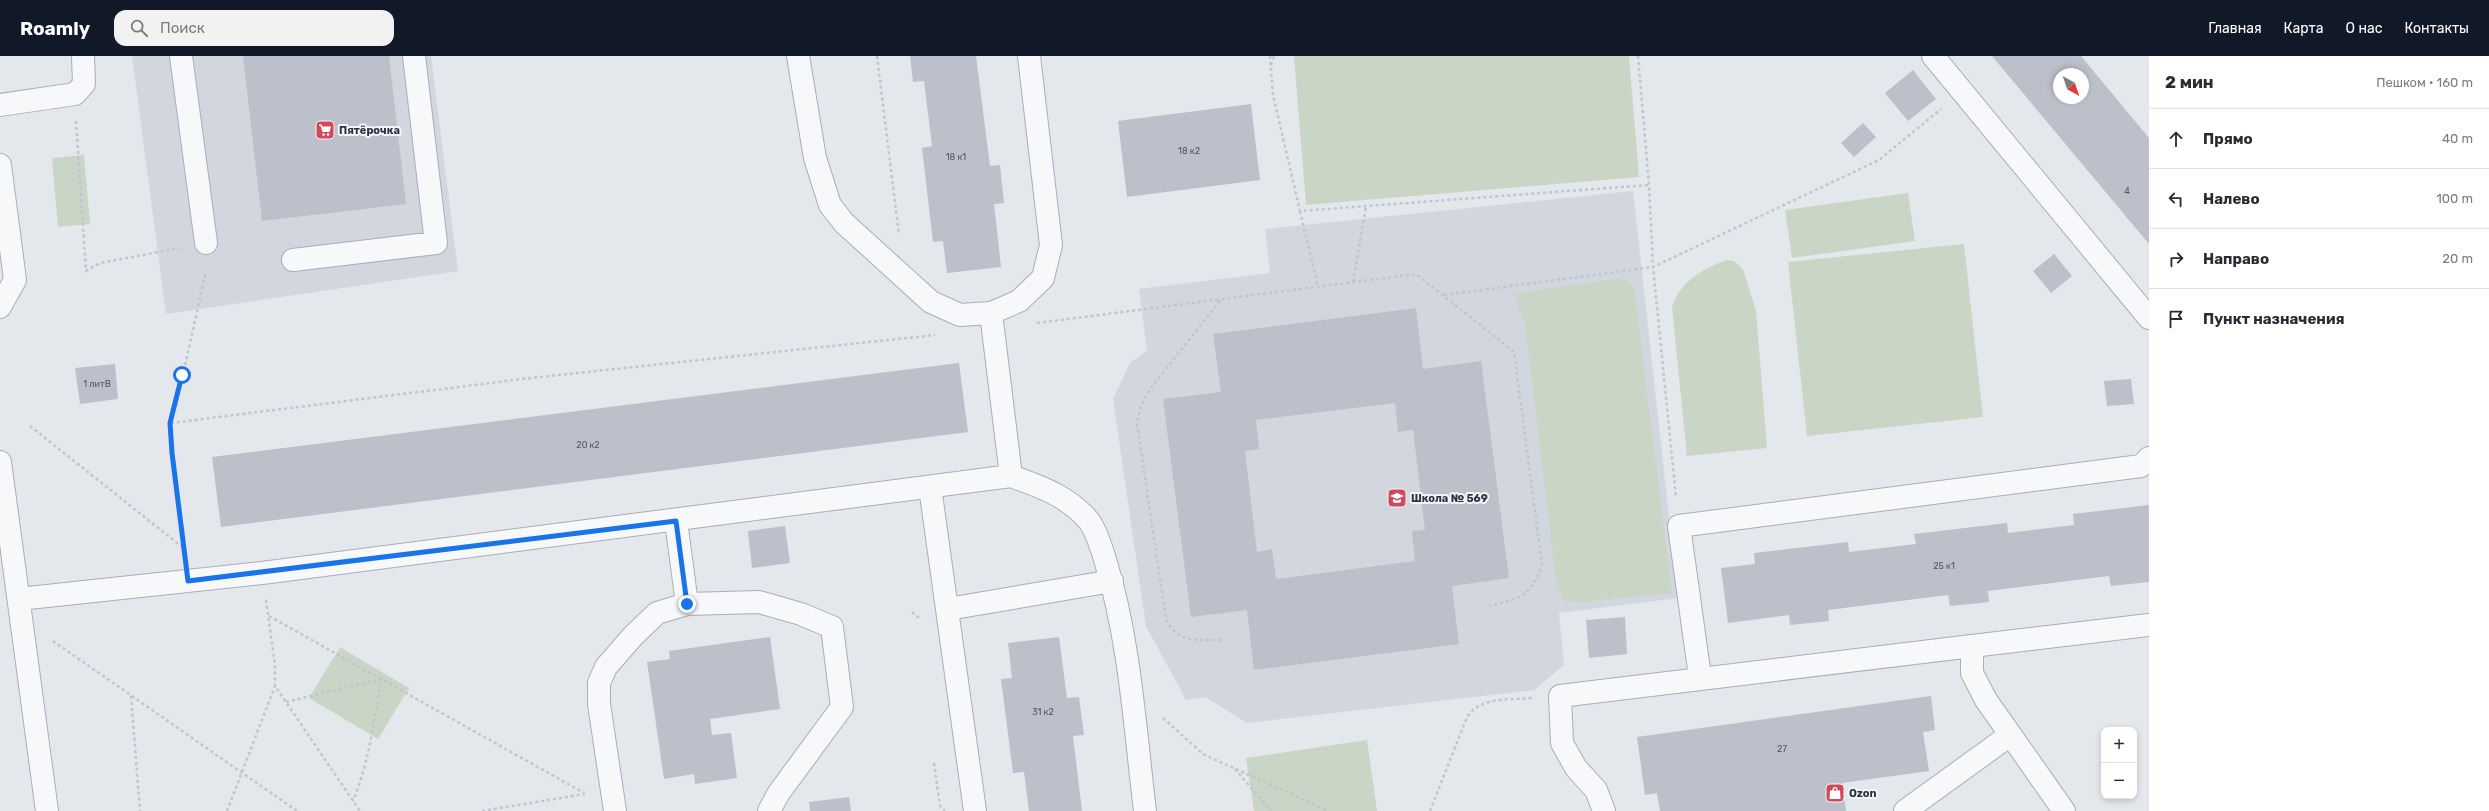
<!DOCTYPE html>
<html lang="ru">
<head>
<meta charset="utf-8">
<style>
	body { margin:0; font-family:Rubik,sans-serif; background:#f2f2f3; color:#2b2b33 }
	.controls { position:absolute; right:12px; bottom:12px; display:grid; overflow:hidden; border-radius:8px; box-shadow:0 2px 6px #0003 }
	.controls button { width:36px; height:36px; display:grid; place-items:center; padding:0; border:0; border-bottom:1px solid #e1e1e2; background:#fff; color:#2b2b33; font:20px sans-serif }
	.compass { position:absolute; left:2053px; top:12px; width:36px; height:36px; border-radius:50%; background:#fff; box-shadow:0 2px 6px #0003; rotate:140deg }
	.stop { position:absolute; width:12px; height:12px; margin:-9px; border:3px solid #1a73e8; border-radius:50%; background:#fff }
	.stop.end { background:#1a73e8; border-color:#fff; box-shadow:0 1px 4px #0008 }
	.list { margin:0; padding:0; list-style:none }
	h2 { display:flex; justify-content:space-between; align-items:center; height:52px; margin:0; padding:0 16px; font-size:17px }
	h2 small { font-size:13px; font-weight:400; color:#7c7c81 }
	.list li { display:grid; grid-template-columns:26px 1fr auto; gap:12px; align-items:center; box-sizing:border-box; height:60px; padding:0 16px; border-top:1px solid #e1e1e2 }
	.list b { display:block; font-size:15px; white-space:nowrap }
	.list em { font-size:13px; font-style:normal; color:#7c7c81 }
	.icon { flex:none; width:22px; height:22px; fill:none; stroke:currentColor; stroke-width:2; stroke-linecap:round; stroke-linejoin:round }
	.map { position:relative; flex:none; width:2149px; height:755px; overflow:hidden }
	header { display:flex; align-items:center; gap:24px; box-sizing:border-box; height:56px; padding:0 20px; background:#111827; color:#fff }
	header strong { font-size:19px }
	nav { display:flex; gap:22px; margin-inline-start:auto; font-size:14px }
	.search { width:280px; height:36px; background:#f2f2f3; display:flex; align-items:center; gap:10px; box-sizing:border-box; padding:0 14px; border-radius:12px; color:#7c7c81; font-size:15px }
	main { display:flex }
	aside { flex:1; background:#fff }
	.map>svg:first-child { display:block }
	.built { fill:#d2d6de }
	.green { fill:#c9d6c5 }
	.building { fill:#bbc0ca; fill-rule:evenodd }
	.lines { fill:none; stroke-linecap:round; stroke-linejoin:round }
	.minor-casing { stroke:#a9aeb7; stroke-width:24 }
	.path { stroke:#c2c5cb; stroke-width:2.5; stroke-dasharray:3 3; stroke-linecap:butt }
	.minor { stroke:#f7f8fa; stroke-width:22 }
	.route { stroke:#1a73e8; stroke-width:5 }
	.labels { text-anchor:middle; stroke-width:4; stroke-linejoin:round; paint-order:stroke }
	.number-label { font-size:9px; fill:#4f5766 }
	.poi-label { font-size:11px; font-weight:bold; fill:#2b3445; stroke:#f4f6f9; text-anchor:start }
</style>
</head>
<body>
<header>
<strong>Roamly</strong>
<div class="search"><svg class="icon" aria-label="search" viewBox="0 0 24 24"><circle cx="10" cy="10" r="6"/><path d="M15 15l6 6"/></svg>Поиск</div>
<nav><a>Главная</a><a>Карта</a><a>О нас</a><a>Контакты</a></nav>
</header>
<main>
<div class="map">
<svg width="2149" height="755" viewBox="0 0 2149 755">
	<rect width="100%" height="100%" fill="#e4e7ec"/>
	<path class="built" d="M132,0H431L458,215L166,258Z
		M1633,135L1678,542L1559,557L1564,609L1534,634L1247,667L1205,641L1186,644L1146,570L1113,343L1130,307L1147,295L1139,233L1270,217L1265,173Z"/>
	<path class="green" d="M1294,0H1629L1639,121L1306,149Z
		M84,99L90,168L58,171L52,102Z
		M1908,137L1915,185L1792,202L1785,154Z
		M1964,188L1983,361L1807,380L1788,206Z
		M1726,204L1734,205L1743,213L1756,255L1767,392L1687,400L1672,251C1681,225 1701,214 1726,204Z
		M1621,222L1634,230L1672,537L1583,546L1564,545L1556,525L1525,268L1514,238Z
		M340,591L409,632L378,683L309,642Z
		M1367,684L1377,755H1254L1246,702Z"/>
	<path class="building" d="M243,0H389L406,148L262,165Z
		M910,0H976L990,110L1000,109L1004,147L994,148L1001,211L947,217L943,185L933,186L922,92L932,90L924,25L913,26Z
		M1992,0H2081L2149,82V188ZM2059,18H2083V42H2059Z
		M1913,14L1936,43L1908,65L1885,37Z
		M1251,48L1260,124L1127,141L1118,65Z
		M1863,67L1876,81L1854,101L1841,87Z
		M2054,198L2072,220L2051,237L2033,215Z
		M1416,252L1423,313L1481,305L1509,522L1452,530L1459,588L1254,614L1247,554L1191,561L1163,343L1221,336L1213,278ZM1395,347L1398,376L1413,374L1425,474L1412,475L1415,505L1276,523L1272,493L1257,496L1245,395L1259,393L1256,364Z
		M959,307L968,376L221,471L212,401Z
		M115,308L118,343L80,348L75,312Z
		M2131,323L2134,348L2107,350L2104,325Z
		M2149,449V526L2111,530L2109,520L1988,535L1989,546L1950,550L1948,539L1828,554L1829,565L1790,569L1789,559L1728,567L1721,512L1755,508L1754,497L1848,486L1849,496L1916,488L1914,478L2007,467L2008,477L2074,469L2073,458Z
		M785,470L790,507L752,512L748,475Z
		M1625,561L1627,598L1589,602L1586,564Z
		M770,581L780,653L710,663L712,679L731,677L737,722L695,728L694,718L664,723L647,606L670,603L669,595Z
		M1059,581L1067,642L1079,641L1084,679L1073,680L1082,755H1029L1024,716L1013,717L1001,623L1012,622L1008,587Z
		M1931,640L1935,674L1923,676L1929,715L1842,727L1846,755H1660L1657,737L1645,739L1637,681Z
		M849,741L851,755H810L809,746Z"/>
	<g class="lines">
		<defs>
			<path id="minor" d="M181,0L206,187
				M798,0L815,102L830,149L844,167L931,246L960,259L991,257L1019,245L1043,222L1051,189L1029,0
				M1933,0L2149,262
				M0,49L75,38L84,28L83,0
				M0,109L15,224L0,251
				M293,204L436,187L414,0
				M0,406L47,755
				M1011,420C1041,431 1068,440 1089,465C1097,476 1102,493 1106,507C1130,586 1135,673 1145,755
				M930,431L975,755
				M676,465L687,548
				M19,543L262,517L1011,420L991,257
				M948,553L1112,525
				M1700,621L1679,470L2141,410L2149,402
				M615,755L599,648V627L606,611L633,580L657,557L687,548L759,546L801,558L832,571L842,651L778,738L769,755
				M1604,755L1596,734L1576,712L1562,687L1560,640L1972,590
				M1905,755L2010,679
				M2064,755L1986,644L1972,617V590L2149,569"/>
		</defs>
		<use href="#minor" class="minor-casing"/>
		<path class="path" d="M877,0L899,179
			M1270,0L1273,39L1300,155L1649,129
			M1638,0L1649,129L1653,211L1676,442
			M1271,9L1274,0
			M76,65L86,215L100,207L180,192
			M1300,155L1318,231
			M1353,226L1366,150
			M1444,239L1653,211L1879,104L1941,53
			M1220,245L1150,333L1141,349L1137,367L1166,563C1179,589 1198,583 1224,584
			M1037,267L1416,218L1514,296L1542,509C1531,541 1520,542 1489,550
			M170,367L176,350L206,215
			M30,370L186,494
			M186,497L171,397L170,367L530,322L935,279
			M266,544L275,609V630L360,755
			M912,556L919,562
			M269,560L584,737
			M53,585L297,755
			M131,640L140,755
			M286,646L381,623C374,665 369,706 353,745
			M1163,662L1203,698L1328,755
			M934,707L940,750L945,755
			M1235,713L1271,755
			M227,755L275,630
			M482,755L585,738
			M1430,755L1467,661C1481,640 1510,644 1533,642"/>
		<use href="#minor" class="minor"/>
	</g>
	<g class="lines">
		<path class="route" d="M182,319L170,367L172,397L188,525L676,465L687,548"/>
	</g>
	<defs>
		<symbol id="supermarket-square" viewBox="-11 -11 22 22"><rect x="-9" y="-9" width="18" height="18" rx="4" fill="#d1495b" stroke="#f4f6f9"/><path d="M-6-5.5h2.5l.6 2H6L4.5 2H-2.5L-4.4-4H-6ZM-1.5 3.2a1.3 1.3 0 1 0 .1 0ZM3 3.2a1.3 1.3 0 1 0 .1 0Z" fill="#fff"/></symbol>
		<symbol id="school-square" viewBox="-11 -11 22 22"><rect x="-9" y="-9" width="18" height="18" rx="4" fill="#d1495b" stroke="#f4f6f9"/><path d="M0-5L7-2L0 1L-7-2ZM-4 1L0 2.5L4 1V4Q0 6-4 4Z" fill="#fff"/></symbol>
		<symbol id="shop-square" viewBox="-11 -11 22 22"><rect x="-9" y="-9" width="18" height="18" rx="4" fill="#d1495b" stroke="#f4f6f9"/><path d="M-5-2.5h2.3a2.7 3.5 0 0 1 5.4 0H5L5.5 6h-11ZM-1.5-2.5h3a1.5 2.3 0 0 0-3 0Z" fill="#fff"/></symbol>
	</defs>
	<g fill-rule="evenodd">
		<use href="#supermarket-square" x="314" y="63" width="22" height="22"/>
		<use href="#school-square" x="1386" y="431" width="22" height="22"/>
		<use href="#shop-square" x="1824" y="726" width="22" height="22"/>
	</g>
	<g class="labels">
		<g class="number-label">
			<text x="1189" y="98">18 к2</text>
			<text x="956" y="104">18 к1</text>
			<text x="2127" y="138">4</text>
			<text x="97" y="331">1 литВ</text>
			<text x="588" y="392">20 к2</text>
			<text x="1944" y="513">25 к1</text>
			<text x="1043" y="659">31 к2</text>
			<text x="1782" y="696">27</text>
		</g>
		<g class="poi-label">
			<text x="339" y="78">Пятёрочка</text>
			<text x="1411" y="446">Школа № 569</text>
			<text x="1849" y="741">Ozon</text>
		</g>
	</g>
</svg>
<div class="controls">
<button>+</button>
<button>−</button>
</div>
<svg class="compass" viewBox="-18 -18 36 36"><path d="M0-13l5 13h-10z" fill="#e53935"/><path d="M0 13l5-13h-10z" fill="#7c7c81"/></svg>
<div class="stop" style="left:182px;top:319px"></div>
<div class="stop end" style="left:687px;top:548px"></div>
</div>
<aside>
<h2>2 мин<small>Пешком · 160 m</small></h2>
<ul class="list">
<li><svg class="icon" aria-label="ahead" viewBox="0 0 24 24"><path d="M12 20V5M6 11l6-6 6 6"/></svg><div><b>Прямо</b></div><em>40 m</em></li>
<li><svg class="icon" aria-label="left" viewBox="0 0 24 24"><path d="M17 20v-9H6M10 6l-5 5 5 5"/></svg><div><b>Налево</b></div><em>100 m</em></li>
<li><svg class="icon" aria-label="right" viewBox="0 0 24 24"><path d="M7 20v-9h11M14 6l5 5-5 5"/></svg><div><b>Направо</b></div><em>20 m</em></li>
<li><svg class="icon" aria-label="arrive" viewBox="0 0 24 24"><path d="M6 21V4h12l-3 4 3 4H6"/></svg><div><b>Пункт назначения</b></div></li>
</ul>
</aside>
</main>
</body>
</html>
